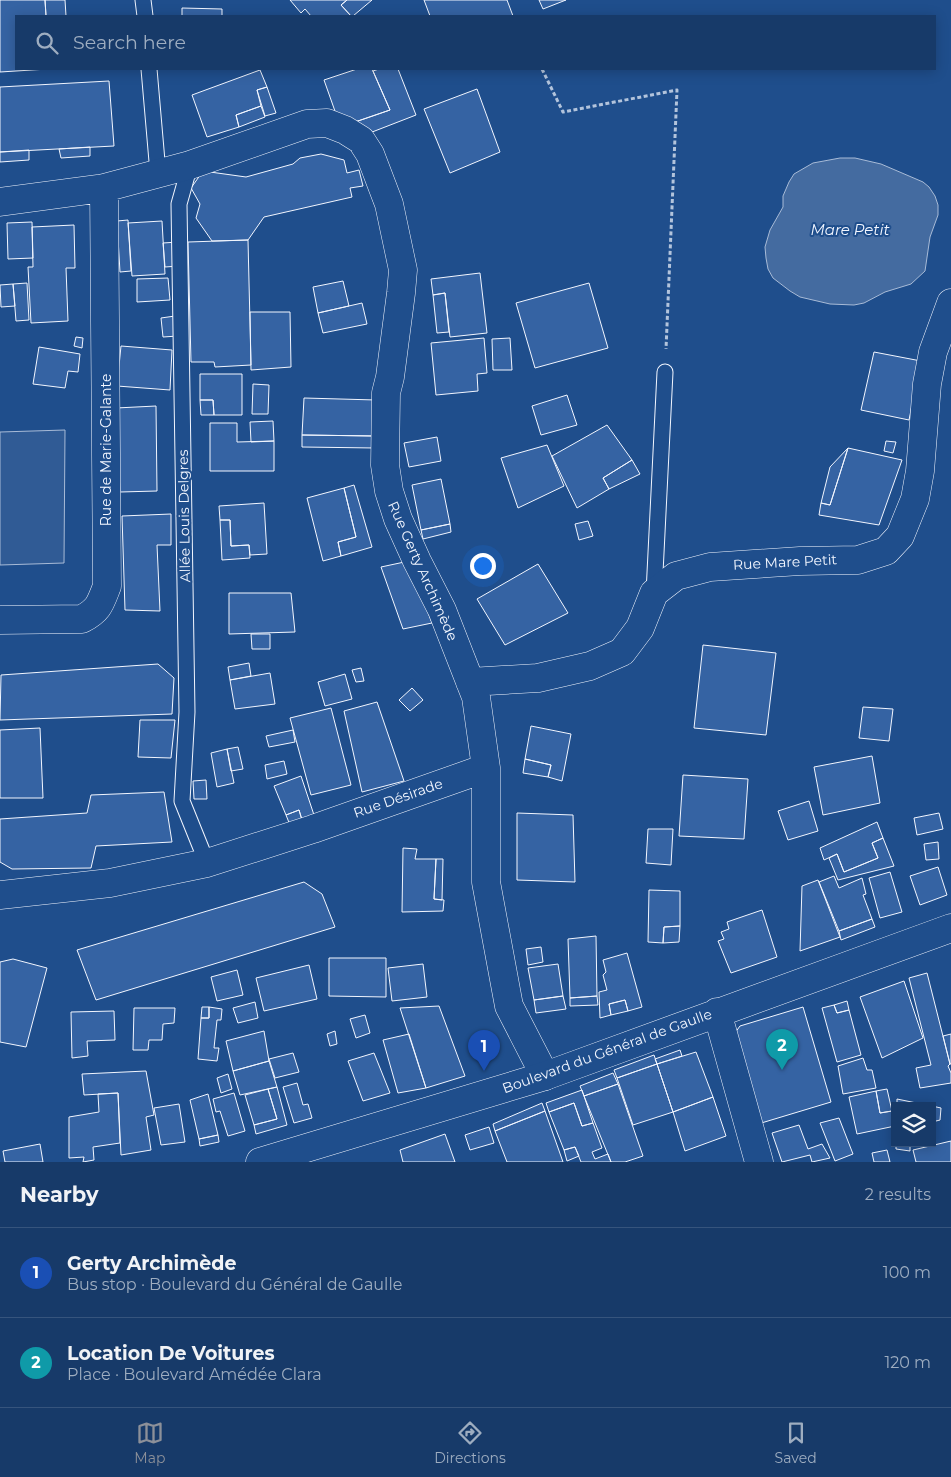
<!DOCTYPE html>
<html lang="en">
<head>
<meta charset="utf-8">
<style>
	body { margin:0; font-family:Montserrat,sans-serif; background:#244571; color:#f1f3f6 }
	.controls { position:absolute; right:15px; bottom:15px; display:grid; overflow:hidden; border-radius:0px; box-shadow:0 2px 12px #0003 }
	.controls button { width:45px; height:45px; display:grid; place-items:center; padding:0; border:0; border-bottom:1px solid #36547d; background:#173a69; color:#f1f3f6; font:25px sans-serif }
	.you { position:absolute; left:482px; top:565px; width:18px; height:18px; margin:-12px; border:4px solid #fff; border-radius:50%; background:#1a73e8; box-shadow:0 0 0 8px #1a73e833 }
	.badge { display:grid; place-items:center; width:32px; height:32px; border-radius:50%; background:#8c9099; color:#fff; font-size:16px; font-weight:700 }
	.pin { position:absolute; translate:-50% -41px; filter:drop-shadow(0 1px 2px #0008) }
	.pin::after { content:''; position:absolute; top:26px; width:18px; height:15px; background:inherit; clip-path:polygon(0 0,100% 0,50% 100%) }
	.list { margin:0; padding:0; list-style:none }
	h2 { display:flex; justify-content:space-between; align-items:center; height:65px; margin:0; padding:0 20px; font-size:21px }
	h2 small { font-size:16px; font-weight:400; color:#9eadc0 }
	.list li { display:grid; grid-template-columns:32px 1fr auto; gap:15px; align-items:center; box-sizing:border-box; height:90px; padding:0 20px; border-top:1px solid #36547d }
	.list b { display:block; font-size:19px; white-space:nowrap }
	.list p { margin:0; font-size:16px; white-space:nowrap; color:#9eadc0 }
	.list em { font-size:16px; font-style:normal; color:#9eadc0 }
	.icon { flex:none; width:28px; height:28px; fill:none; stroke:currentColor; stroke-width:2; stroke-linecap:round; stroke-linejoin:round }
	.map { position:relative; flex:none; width:951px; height:1162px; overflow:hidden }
	.search { position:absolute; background:#173a69; box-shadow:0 2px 12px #0003; left:15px; right:15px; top:15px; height:55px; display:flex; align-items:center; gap:12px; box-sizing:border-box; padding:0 18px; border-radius:0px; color:#9eadc0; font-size:19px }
	.sheet { height:245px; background:#173a69 }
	nav { display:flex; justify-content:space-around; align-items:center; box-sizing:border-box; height:70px; border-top:1px solid #36547d; background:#173a69; font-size:14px; color:#9eadc0 }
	nav a { display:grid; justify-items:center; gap:2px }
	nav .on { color:#8c9099 }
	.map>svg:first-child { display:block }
	.built { fill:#305b95; stroke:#a8bbd7 }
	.water { fill:#446ba0; stroke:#a8bbd7 }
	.building { fill:#3563a3; stroke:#f2f6ff }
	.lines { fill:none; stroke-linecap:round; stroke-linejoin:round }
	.lane-casing { stroke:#f2f6ff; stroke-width:17 }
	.street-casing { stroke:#f2f6ff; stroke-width:29 }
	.secondary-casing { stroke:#f2f6ff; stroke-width:29 }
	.path { stroke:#b3c4dc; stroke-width:3; stroke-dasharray:4 2.5; stroke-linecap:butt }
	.lane { stroke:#1f4e8c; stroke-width:15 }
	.street { stroke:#1f4e8c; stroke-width:28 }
	.secondary { stroke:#1f4e8c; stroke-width:28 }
	.labels { text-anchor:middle; stroke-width:4; stroke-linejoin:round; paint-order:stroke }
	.street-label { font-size:14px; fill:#f2f6ff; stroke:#1f4e8c }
	.water-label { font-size:15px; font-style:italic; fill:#f2f6ff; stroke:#1f4e8c }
</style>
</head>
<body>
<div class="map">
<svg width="951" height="1162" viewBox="0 0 951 1162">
	<rect width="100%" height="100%" fill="#1f4e8c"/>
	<path class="built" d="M65,430L64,563L0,565V432Z"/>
	<path class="water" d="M840,158H855L881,164L923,182L929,187L935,196L938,205V215L930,237L925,271L911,284L885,292L864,303L854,305L830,304L800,297L790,291L773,278L768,269L766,258L765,247L770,230L783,207V196L789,182L794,174L813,163Z"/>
	<path class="building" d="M0,0H45L46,16H16V69H48L0,72Z
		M45,0H65L66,16H46Z
		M290,0H347L341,5L351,16H311L305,9L301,13Z
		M347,0H372L353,16H351L341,5Z
		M424,0H507L513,16H430Z
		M539,0H566L543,9Z
		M182,8L222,9V16H182Z
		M357,69H372L390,110L355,122L336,114L324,80Z
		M379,69H398L416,115L367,134L355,122L390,110L373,71Z
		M260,70L267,87L257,90L261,106L236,115L239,127L207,137L192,95Z
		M109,81L114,146L0,152V87Z
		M267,87L276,113L265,116L257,90Z
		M477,89L500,152L450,173L424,109Z
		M261,106L265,117L239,127L236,115Z
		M90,147V156L61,158L59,149Z
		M29,150V160L0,162V152Z
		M321,154L344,160L347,173L359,170L363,186L350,188L352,197L264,217L248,240L212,241L196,218L200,204L191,188L203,171L246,177L293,164L300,158Z
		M128,220L131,271L120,272L117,221Z
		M162,221L165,274L132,276L128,223Z
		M32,222L33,258L8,259L7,223Z
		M74,225L75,268H66L68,321L31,323L28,267H33L32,227Z
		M248,240L251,365L215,367L214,362H191L188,242Z
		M178,242L179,266L165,267L163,243Z
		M480,273L487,333L450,337L445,293L433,295L431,279Z
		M168,278L170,300L137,302V279Z
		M343,281L349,306L318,313L313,287Z
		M27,283L29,320L16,321L13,284Z
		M589,283L608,348L535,368L516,303Z
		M13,284L15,306L1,307L0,285Z
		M445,293L449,332L437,333L433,295Z
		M362,303L367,324L323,333L318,313Z
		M250,312H290L291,367L251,370Z
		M175,316L178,336L163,337L161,318Z
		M76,337L83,338L82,348L74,346Z
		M484,338L487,373L477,374L478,391L436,395L431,343Z
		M510,338L512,370H493L492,339Z
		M121,346L172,350L170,390L117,386Z
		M39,347L80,354L78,372L68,371L65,388L33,384Z
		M874,352L921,361L909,420L861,410Z
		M200,374H242V415H214L213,400H200Z
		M253,384L269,385L268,414H252Z
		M567,395L577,425L541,435L532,406Z
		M304,398L376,400L375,436L302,435Z
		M200,400H213L214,415H201Z
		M156,406L157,491L120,492L116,408Z
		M273,421L274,441L251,442L250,422Z
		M210,423H237V442L274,441V471H210Z
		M607,425L632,460L603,478L609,489L577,508L552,456Z
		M302,435L375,436V448L302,447Z
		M437,437L441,461L409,467L404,443Z
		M886,441L896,442L893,453L884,451Z
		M547,445L564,486L518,508L501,458Z
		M848,448L830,505L821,503L830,467Z
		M848,448L902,460L879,525L819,515L821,503L830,505Z
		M632,460L640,474L609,489L603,478Z
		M441,479L450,524L421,530L412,485Z
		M354,485L372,547L341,556L338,542L356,537L344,488Z
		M344,488L356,537L338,542L341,556L323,561L307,498Z
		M264,503L267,554L250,555L249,545L231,546L230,520H220L219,506Z
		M171,514V545H157L160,611L125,610L122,516Z
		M220,520H230L231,546L249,545L250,558L222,560Z
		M588,521L593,536L579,540L575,524Z
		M450,524L451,532L423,539L421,530Z
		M409,561L432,623L403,629L381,567Z
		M538,564L568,613L505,645L477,599Z
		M229,593H291L295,632L229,634Z
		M251,634H270V649H252Z
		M703,645L776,653L766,735L694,728Z
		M249,663L251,676L230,680L228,667Z
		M158,664L174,678L172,714L0,720L1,675Z
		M361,668L364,681L356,682L352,670Z
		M270,673L275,704L235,709L230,680Z
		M345,674L352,699L325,706L318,682Z
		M412,688L423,700L410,711L399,700Z
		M377,702L404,781L362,792L344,711Z
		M863,707L893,709L889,741L859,738Z
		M331,708L351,785L311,795L290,718Z
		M140,720H175L171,758L138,757Z
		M531,726L571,734L562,781L548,777L551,765L525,759Z
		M40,728L43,798H0V730Z
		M293,730L295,742L269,747L266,736Z
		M238,747L243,769L231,771L227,749Z
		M227,749L234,783L217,787L211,753Z
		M872,756L880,803L823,815L814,767Z
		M525,759L551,765L548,777L523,773Z
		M284,761L287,774L267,779L265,765Z
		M683,775L748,779L744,839L679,836Z
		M301,776L314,815L302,820L299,810L286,815L274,786Z
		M206,780L207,799H194L193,781Z
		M164,792L172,842L96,846L91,868L12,869L0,862V819L87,813L91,795Z
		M809,801L818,831L788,840L778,811Z
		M299,810L302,820L290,825L286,815Z
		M517,813L573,815L575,882L517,880Z
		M939,813L943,829L917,835L914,818Z
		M877,822L883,838L872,843L878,858L844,872L837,854L824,860L820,848Z
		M648,829H673L671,865L646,863Z
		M883,838L894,866L838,880L829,858L837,854L844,872L878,858L872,843Z
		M938,842L939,859L926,860L924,844Z
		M403,848L417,849L415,859H436L434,899L444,900L443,911L402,912Z
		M436,859H443L442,900L434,899Z
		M938,867L947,895L920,905L910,876Z
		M890,872L902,912L880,918L869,878Z
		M834,876L839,888L862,878L866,894L863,895L872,919L839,931L819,882Z
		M818,880L840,937L800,951L802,886Z
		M304,882L322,894L335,927L96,1000L77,950Z
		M649,890L680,891V926L664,927L663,943L648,942Z
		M762,910L777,957L731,973L718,941L724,939L721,932L729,929L727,922Z
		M872,919L875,927L841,940L839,931Z
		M680,926L679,942L663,943L664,927Z
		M596,936L597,996L570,998L568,939Z
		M541,947L543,962L528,965L526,949Z
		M627,953L642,1007L628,1011L625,1000L609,1004L611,1015L600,1018L599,992L607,990L603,975L606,972L603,960Z
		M329,958H386V997L329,996Z
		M13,959L47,968L26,1047L0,1042V962Z
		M423,964L427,997L392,1001L388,968Z
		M558,964L563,996L534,1000L528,968Z
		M309,965L317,999L264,1011L256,978Z
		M237,970L243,995L217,1001L211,977Z
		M927,973L950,1064L948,1066L951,1073V1083L920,1088L916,1068L931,1065L909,978Z
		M904,981L923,1038L882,1058L860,997Z
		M563,996L566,1009L536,1013L534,1000Z
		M597,996L598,1005L570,1006V998Z
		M625,1000L628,1011L611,1015L609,1004Z
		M847,1001L849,1010L837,1013L834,1005Z
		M255,1002L258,1018L238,1023L233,1008Z
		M834,1005L837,1013L849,1010L861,1055L837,1062L822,1008Z
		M439,1006L465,1076L426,1088L400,1008Z
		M202,1007H209V1018H201Z
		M209,1007L222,1009L221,1020H217L214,1048H219L217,1061L198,1059L201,1018H209Z
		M803,1007L831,1102L758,1124L732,1037L740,1026Z
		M134,1008H175L174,1023L163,1024L162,1040H149L148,1050H133Z
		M114,1011L115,1040L87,1041L88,1056L72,1058L71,1012Z
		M365,1015L370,1033L356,1038L350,1019Z
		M264,1031L269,1061L233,1071L226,1041Z
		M335,1031L337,1044L330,1046L327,1034Z
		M409,1034L426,1088L398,1093L383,1040Z
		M951,1034V1064H950L943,1036Z
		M680,1050L682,1056L657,1064L655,1059Z
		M696,1052L713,1097L673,1112L657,1064Z
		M293,1053L299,1072L275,1078L269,1059Z
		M374,1053L390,1093L363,1101L348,1061Z
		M654,1055L657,1064L617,1078L614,1070Z
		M863,1058L867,1070H872L876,1088L843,1094L838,1066Z
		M269,1061L277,1087L240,1095L233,1071Z
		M657,1064L673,1112L633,1125L617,1078Z
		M146,1071L154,1115L146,1117L151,1150L121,1155L118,1093L84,1095L82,1074Z
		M613,1073L618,1084L584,1096L580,1086Z
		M228,1074L232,1089L221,1093L217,1078Z
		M297,1083L303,1105L308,1104L312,1118L294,1123L283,1087Z
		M618,1084L643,1156L625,1162H611L584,1096Z
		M277,1087L287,1125L256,1134L254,1125L277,1119L268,1089Z
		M268,1089L277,1119L254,1125L245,1095Z
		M887,1089L892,1111L880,1113L876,1091Z
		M582,1090L593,1123L582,1126L574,1103L549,1112L546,1103Z
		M876,1091L880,1113L892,1111L895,1126L857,1134L849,1097Z
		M118,1093L120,1143L93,1147L94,1160L83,1162L84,1157L69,1158V1117L99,1112L98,1094Z
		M234,1093L245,1131L228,1136L220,1111L216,1112L213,1099Z
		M208,1094L218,1135L199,1139L190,1100Z
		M713,1097L726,1136L685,1151L673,1112Z
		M897,1099L931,1106H897Z
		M542,1103L545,1111L495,1131L493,1124Z
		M574,1103L582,1126L593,1123L602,1148L592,1152L595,1159L608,1154L611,1162H581L575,1147L564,1150L549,1112Z
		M179,1104L185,1142L161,1145L154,1108Z
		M932,1106L941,1108L940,1120L932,1122Z
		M545,1111L563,1162H507L495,1131Z
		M839,1118L853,1154L835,1161L820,1123Z
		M799,1125L808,1149L822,1144L830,1158L812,1162L810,1155L782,1162L772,1133Z
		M489,1127L494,1143L470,1150L465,1135Z
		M445,1134L455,1162H403L400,1150Z
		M218,1135L219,1142L200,1146L199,1139Z
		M951,1141V1162H916L913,1150Z
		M896,1143H910V1151L896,1149Z
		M40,1144L43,1162H5L3,1151Z
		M575,1147L579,1156L567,1161L564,1150Z
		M887,1150L890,1162H874L872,1153Z"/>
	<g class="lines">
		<defs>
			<path id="lane" d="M143,0L145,16
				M149,69L158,173
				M190,165L179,204L187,712L182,801L207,863
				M654,593L665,372"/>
			<path id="street" d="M0,202L104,188L190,165L307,124L327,123L345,130L361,140L370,154L389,204L403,270L401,293L390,377L386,393L385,465L389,491L398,519L417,561L442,610L476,697L486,768V882L509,1006L545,1076
				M0,620L82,619C99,610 100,604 107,586L104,188
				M470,682L538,678L590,666L622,652L640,628L654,593L676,576L710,567L800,561L858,560L886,551L900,536L915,499L920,471L927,384L933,352L951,303
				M0,895L110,883L207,863L313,829L486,768"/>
			<path id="secondary" d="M717,1012L759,1162
				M260,1162L545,1076L951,928"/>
		</defs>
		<use href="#lane" class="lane-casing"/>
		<use href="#street" class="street-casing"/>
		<use href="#secondary" class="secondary-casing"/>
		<path class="path" d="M542,69L563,112L677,90L666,349"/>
		<use href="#lane" class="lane"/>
		<use href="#street" class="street"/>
		<use href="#secondary" class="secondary"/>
	</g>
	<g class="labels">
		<g class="street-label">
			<text transform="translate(106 450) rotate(-90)" y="5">Rue de Marie-Galante</text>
			<text transform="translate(184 516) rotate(-91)" y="5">Allée Louis Delgres</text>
			<text transform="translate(785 562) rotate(-3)" y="5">Rue Mare Petit</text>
			<text transform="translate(423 571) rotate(66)" y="5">Rue Gerty Archimède</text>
			<text transform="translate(398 798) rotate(-19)" y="5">Rue Désirade</text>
			<text transform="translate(607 1051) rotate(-20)" y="5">Boulevard du Général de Gaulle</text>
		</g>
		<g class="water-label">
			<text x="850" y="235">Mare Petit</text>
		</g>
	</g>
</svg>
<div class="controls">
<button><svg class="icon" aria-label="layers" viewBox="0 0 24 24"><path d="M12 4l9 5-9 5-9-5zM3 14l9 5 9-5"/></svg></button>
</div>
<div class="you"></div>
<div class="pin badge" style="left:484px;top:1071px;background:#1a4fb4">1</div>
<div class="pin badge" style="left:782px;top:1070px;background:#0f9aa8">2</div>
<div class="search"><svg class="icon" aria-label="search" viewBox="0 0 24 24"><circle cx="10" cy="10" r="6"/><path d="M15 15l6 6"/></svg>Search here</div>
</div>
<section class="sheet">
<h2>Nearby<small>2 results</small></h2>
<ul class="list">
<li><span class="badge" style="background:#1a4fb4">1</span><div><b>Gerty Archimède</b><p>Bus stop · Boulevard du Général de Gaulle</p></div><em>100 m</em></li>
<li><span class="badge" style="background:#0f9aa8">2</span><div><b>Location De Voitures</b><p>Place · Boulevard Amédée Clara</p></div><em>120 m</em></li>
</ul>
</section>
<nav>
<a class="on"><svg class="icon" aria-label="map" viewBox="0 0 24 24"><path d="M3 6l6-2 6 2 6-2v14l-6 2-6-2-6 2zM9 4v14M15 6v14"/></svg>Map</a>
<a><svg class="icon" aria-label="directions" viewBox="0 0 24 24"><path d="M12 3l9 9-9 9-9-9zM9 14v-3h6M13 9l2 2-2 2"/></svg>Directions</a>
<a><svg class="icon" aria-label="saved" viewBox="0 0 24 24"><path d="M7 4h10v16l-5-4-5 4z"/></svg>Saved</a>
</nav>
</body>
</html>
